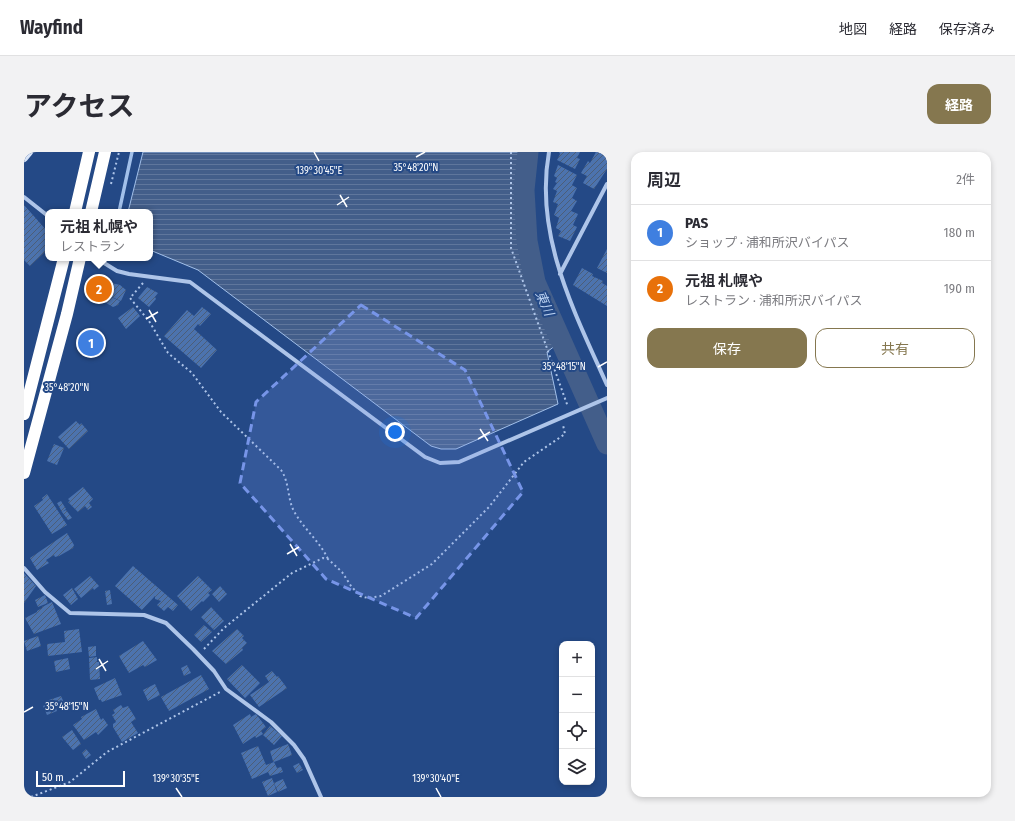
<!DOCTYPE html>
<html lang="ja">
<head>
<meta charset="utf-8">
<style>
	body { margin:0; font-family:"Fira Sans Condensed","Noto Sans JP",sans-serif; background:#f2f2f3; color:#2b2b33 }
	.controls { position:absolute; right:12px; bottom:12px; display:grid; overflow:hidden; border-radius:8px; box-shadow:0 2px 6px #0003 }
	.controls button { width:36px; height:36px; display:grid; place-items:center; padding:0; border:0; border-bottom:1px solid #e1e1e2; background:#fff; color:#2b2b33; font:20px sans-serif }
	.scale { position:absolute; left:12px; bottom:10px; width:89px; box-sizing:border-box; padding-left:4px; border:2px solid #fff; border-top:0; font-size:11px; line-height:14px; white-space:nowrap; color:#fff; -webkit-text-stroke:3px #244986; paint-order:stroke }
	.you { position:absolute; left:371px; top:280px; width:14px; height:14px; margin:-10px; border:3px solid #fff; border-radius:50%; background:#1a73e8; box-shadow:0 0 0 6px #1a73e833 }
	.badge { display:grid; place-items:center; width:26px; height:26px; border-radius:50%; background:#85774f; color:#fff; font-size:13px; font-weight:700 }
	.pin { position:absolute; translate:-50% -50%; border:2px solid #fff; box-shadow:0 1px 4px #0006 }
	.popup { position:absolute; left:21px; top:57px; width:108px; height:52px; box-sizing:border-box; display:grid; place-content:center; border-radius:8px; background:#fff; filter:drop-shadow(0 1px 3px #0005); font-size:13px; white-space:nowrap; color:#7c7c81 }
	.popup b { font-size:15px; color:#2b2b33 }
	.popup::after { content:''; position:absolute; left:50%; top:100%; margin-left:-8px; border:8px solid transparent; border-top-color:#fff }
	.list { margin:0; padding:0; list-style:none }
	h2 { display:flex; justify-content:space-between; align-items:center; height:52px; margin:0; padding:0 16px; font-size:17px }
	h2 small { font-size:13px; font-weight:400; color:#7c7c81 }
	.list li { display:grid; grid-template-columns:26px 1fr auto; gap:12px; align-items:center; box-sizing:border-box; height:56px; padding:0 16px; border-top:1px solid #e1e1e2 }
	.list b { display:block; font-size:15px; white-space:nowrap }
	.list p { margin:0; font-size:13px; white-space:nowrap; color:#7c7c81 }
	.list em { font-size:13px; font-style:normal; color:#7c7c81 }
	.actions { display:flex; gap:8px; padding:12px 16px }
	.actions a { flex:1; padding:9px 0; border:1px solid #85774f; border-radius:12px; text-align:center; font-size:14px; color:#85774f }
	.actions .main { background:#85774f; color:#fff }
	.icon { flex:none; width:22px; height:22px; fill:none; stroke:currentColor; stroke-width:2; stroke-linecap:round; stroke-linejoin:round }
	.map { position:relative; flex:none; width:583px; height:645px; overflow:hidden; border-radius:12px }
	header { display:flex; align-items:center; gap:24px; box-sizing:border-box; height:56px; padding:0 20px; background:#fff; border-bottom:1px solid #e1e1e2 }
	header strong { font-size:19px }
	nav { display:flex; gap:22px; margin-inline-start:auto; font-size:14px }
	.intro { display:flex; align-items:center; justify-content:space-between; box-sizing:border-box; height:96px; padding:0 24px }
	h1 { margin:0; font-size:28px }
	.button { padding:10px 18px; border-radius:12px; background:#85774f; color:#fff; font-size:14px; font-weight:700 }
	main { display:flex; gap:24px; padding:0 24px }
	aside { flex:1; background:#fff; border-radius:12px; box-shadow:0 2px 6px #0003 }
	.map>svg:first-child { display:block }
	.water { fill:url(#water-rules); stroke:#a2c0ea }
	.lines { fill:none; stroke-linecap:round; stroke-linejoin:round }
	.stream { stroke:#a2c0ea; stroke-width:3.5 }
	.river { stroke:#435e8a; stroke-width:21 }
	.building { fill:url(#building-hatch) }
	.path { stroke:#aec5e9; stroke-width:2; stroke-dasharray:2 3; stroke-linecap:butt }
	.street { stroke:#aec5e9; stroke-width:4 }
	.secondary { stroke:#d8e4f7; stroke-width:8 }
	.highway { stroke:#fff; stroke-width:12 }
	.marked { fill:#7795e8; fill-opacity:0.2; stroke:#7795e8; stroke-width:3; stroke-dasharray:8 5; stroke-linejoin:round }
	.ticks { fill:none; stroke:#fff; stroke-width:1.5 }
	.labels { text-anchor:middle; stroke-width:4; stroke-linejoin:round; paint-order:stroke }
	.water-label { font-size:13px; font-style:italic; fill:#b9d0f0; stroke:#244986 }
	.ticks-label { font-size:10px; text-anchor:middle; fill:#fff; stroke:#244986; stroke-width:4; stroke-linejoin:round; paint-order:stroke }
</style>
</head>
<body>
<header>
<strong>Wayfind</strong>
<nav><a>地図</a><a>経路</a><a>保存済み</a></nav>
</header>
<div class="intro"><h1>アクセス</h1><a class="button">経路</a></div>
<main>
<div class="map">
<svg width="583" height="645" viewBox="0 0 583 645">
	<defs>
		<pattern id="water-rules" width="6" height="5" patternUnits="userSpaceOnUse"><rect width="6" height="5" fill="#435e8a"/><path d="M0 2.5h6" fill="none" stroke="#5f769c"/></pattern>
		<pattern id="building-hatch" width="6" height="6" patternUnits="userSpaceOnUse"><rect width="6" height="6" fill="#4c73ae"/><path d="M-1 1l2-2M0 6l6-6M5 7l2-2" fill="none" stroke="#4c5e78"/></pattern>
	</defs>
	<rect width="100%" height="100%" fill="#244986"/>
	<path class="water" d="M119,0H499C490,47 495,97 509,143C515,160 524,177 532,193L523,200L534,252L432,297H417L407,294L174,118L126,98V60H104Z"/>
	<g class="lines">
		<path class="stream" d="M95,60L108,0"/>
		<path class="river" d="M504,0L500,38L503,89L511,130L583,292"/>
	</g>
	<path class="building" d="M535,0H556L553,6L556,7L551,17L533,8L536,2Z
		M572,0H583V17L570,37L559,31L563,24L557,21L564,9L566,11Z
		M534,13L553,23L548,33L553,36L548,46L553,49L547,59L554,62L549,73L553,75L546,89L534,84L537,79L532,76L535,66L530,63L534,52L529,50L533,39L529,37L533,31L531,30L533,26L530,24Z
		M0,53L24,80V97L6,114L0,108Z
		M583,97V121L573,116Z
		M558,116L569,122L568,124L579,129L578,131L583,134V154L549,133Z
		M84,130L96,133L102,138L97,149L79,141Z
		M123,135L134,141L131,145L132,147L125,155L114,146Z
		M80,142L96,149L94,153L89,155L77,148Z
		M109,155L116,164L102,177L94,166Z
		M178,155L187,162L176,174L174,172L170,177L193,198L177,216L140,184L163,158L170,164Z
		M52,269L56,273L57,271L64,279L45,297L34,285Z
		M30,292L40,296L33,313L23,309Z
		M59,335L69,347L65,351L68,355L64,358L61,354L54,360L44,350L46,349L44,347Z
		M23,342L43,373L28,382L10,354L19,348L18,346Z
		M37,349L42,357L38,360L33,351Z
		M42,358L48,366L44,368L38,360Z
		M43,381L50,393L49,396L35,404L31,405L30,403L22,408L25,411L13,418L6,406Z
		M109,414L154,453L149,459L144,455L140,459L133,453L137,449L131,447V444L118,458L91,434Z
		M0,421L12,434L0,451Z
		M66,424L75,434L70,438L69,436L57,446L50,437Z
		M174,424L188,438L184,441L186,443L179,450L178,449L167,459L153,444Z
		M196,434L203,442L195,450L188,442Z
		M48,436L54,447L47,453L39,443Z
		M86,438L88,452L83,453L81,439Z
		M21,443L24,451L14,455L11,448Z
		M28,450L37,472L10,482L1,466L13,460V459L18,456V455Z
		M187,455L200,469L190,478L177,465Z
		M180,473L188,480L177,490L170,483Z
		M55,477L58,500L24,504L23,492L41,490L40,479Z
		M213,477L220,484L218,486L223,491L218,496L219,498L202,512L188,499Z
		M14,484L17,494L3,499L0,489Z
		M119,489L133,508L121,515L119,513L105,521L95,504Z
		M72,494V504L65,505L64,495Z
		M73,505V510H75L76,527L66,528L65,506Z
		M44,506L46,517L32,520L30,509Z
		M163,513L167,521L160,524L157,516Z
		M218,513L236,531L221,546L203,527Z
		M248,519L253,525L254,524L263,536L235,555L226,543L245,530L241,524Z
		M177,523L185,537L145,559L137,545Z
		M91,526L98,543L78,550L77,548H75L70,536Z
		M131,532L136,543L124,549L119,538Z
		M37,544L41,553L32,556L33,559L23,563L19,554L23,552L22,549Z
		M97,553L99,556L104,554L112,567L107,570L114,581L98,590L89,575V572L92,570L88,563L91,561L89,558Z
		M72,557L77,568L79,566L84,573L74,583L72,580L60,588L49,573L58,567L57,565Z
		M226,562L227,565L232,562L242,575L237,579L239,582L232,586L231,584L219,592L209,573Z
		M246,574L258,584L250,593L239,583Z
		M48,578L57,592L49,598L38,585Z
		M264,592L268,603L250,610L249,609L246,599Z
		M234,594L242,613L250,610L253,616L257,615L259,620L246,624L244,620L228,627L217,601Z
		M62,597L67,603L62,607L58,601Z
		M275,611L279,618L273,621L269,614Z
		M248,626L253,640L244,644L238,630Z
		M259,627L263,636L254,640L250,631Z"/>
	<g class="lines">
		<path class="path" d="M487,0V96L544,255
			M87,32L95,0
			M119,131L106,146L125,169L144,201L168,221L197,260L257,318C266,331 263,348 271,361C281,378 296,390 304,407
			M180,497L200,476L268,421L299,406L304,407L318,420L327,434L336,444L344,446L357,444L408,412L465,355L500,310L541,282L539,273
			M7,645L46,630L83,600L196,540"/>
		<path class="street" d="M525,0C510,83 550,159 583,233
			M0,45L24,64
			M72,106L93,119L105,122L166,130L401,305L416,311L435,310L583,246
			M536,122L583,32
			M0,416L21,440L46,461L120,463L142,471L169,497L190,519L202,537L247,570L270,593L280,607L297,645"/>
		<path class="secondary" d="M0,6L5,0"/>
		<path class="highway" d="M51,60L65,0
			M67,60L81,0
			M0,262L40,106
			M0,321L43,162L56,106"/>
	</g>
	<path class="marked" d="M337,153L441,218L499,340L392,466L302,427L216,331L232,250Z"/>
	<path class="ticks" d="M290,0L295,9M392,5L401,0M316,43L323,55M313,53L325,45M125,158L132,170M122,167L134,160M574,215L583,210M0,241L9,236M456,277L464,289M454,287L466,280M266,392L273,404M263,402L275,395M75,507L82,519M72,517L84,509M0,560L9,555M152,636L158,645M412,636L417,645"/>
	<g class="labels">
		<g class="water-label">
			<text transform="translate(521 151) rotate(66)" y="5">東川</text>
		</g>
	</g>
	<g class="ticks-label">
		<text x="392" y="19">35°48'20"N</text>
		<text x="295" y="22">139°30'45"E</text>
		<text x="540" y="218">35°48'15"N</text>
		<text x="43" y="239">35°48'20"N</text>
		<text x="43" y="558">35°48'15"N</text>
		<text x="152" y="630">139°30'35"E</text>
		<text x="412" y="630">139°30'40"E</text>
	</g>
</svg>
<div class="controls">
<button>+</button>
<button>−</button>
<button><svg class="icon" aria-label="locate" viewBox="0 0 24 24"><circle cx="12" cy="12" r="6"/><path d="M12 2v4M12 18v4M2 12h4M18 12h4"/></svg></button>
<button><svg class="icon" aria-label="layers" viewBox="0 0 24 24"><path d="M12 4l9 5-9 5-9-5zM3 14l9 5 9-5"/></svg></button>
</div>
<div class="scale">50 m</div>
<div class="you"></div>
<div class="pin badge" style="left:67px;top:191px;background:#3f7fe0">1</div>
<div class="pin badge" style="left:75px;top:137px;background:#e8710a">2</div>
<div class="popup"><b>元祖 札幌や</b>レストラン</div>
</div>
<aside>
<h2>周辺<small>2件</small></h2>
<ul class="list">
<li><span class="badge" style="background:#3f7fe0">1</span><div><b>PAS</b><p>ショップ · 浦和所沢バイパス</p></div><em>180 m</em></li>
<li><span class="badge" style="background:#e8710a">2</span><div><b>元祖 札幌や</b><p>レストラン · 浦和所沢バイパス</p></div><em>190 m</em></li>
</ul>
<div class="actions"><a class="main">保存</a><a>共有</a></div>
</aside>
</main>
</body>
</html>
